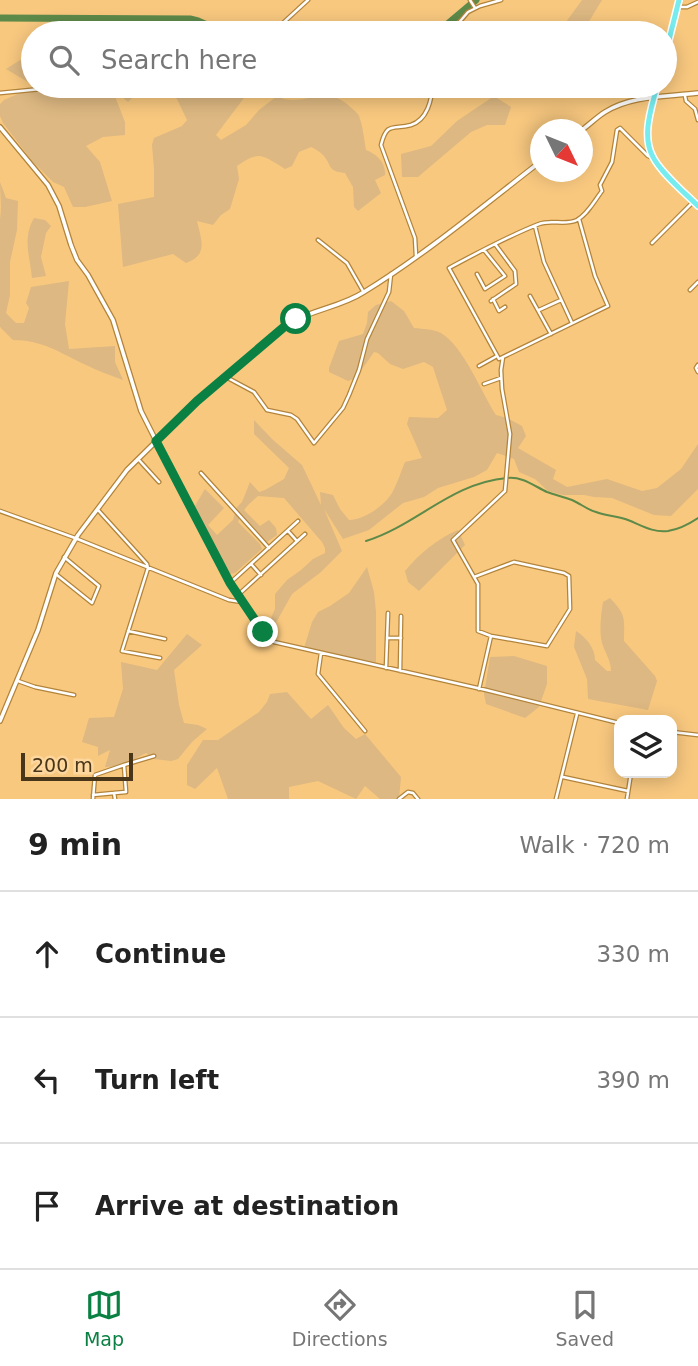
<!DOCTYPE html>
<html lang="en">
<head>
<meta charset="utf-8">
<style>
	body { margin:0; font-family:"DejaVu Sans",sans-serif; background:#f2f2f2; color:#222 }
	.controls { position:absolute; right:21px; bottom:21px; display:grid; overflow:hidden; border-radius:14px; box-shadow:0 4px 18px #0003 }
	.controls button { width:63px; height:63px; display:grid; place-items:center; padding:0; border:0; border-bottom:2px solid #e0e0e0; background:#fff; color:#222; font:35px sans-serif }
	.compass { position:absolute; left:530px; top:119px; width:63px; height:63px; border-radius:50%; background:#fff; box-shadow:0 4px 18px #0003; rotate:133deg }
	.scale { position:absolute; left:21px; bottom:18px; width:112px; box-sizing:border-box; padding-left:7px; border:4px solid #493517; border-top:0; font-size:19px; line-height:24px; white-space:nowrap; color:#493517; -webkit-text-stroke:5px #fed79e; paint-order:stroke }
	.stop { position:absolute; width:21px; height:21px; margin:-16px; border:5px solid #0b8043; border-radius:50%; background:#fff }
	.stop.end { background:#0b8043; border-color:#fff; box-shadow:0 2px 7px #0008 }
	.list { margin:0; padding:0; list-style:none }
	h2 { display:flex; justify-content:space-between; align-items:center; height:91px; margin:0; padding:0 28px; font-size:30px }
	h2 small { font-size:23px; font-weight:400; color:#767676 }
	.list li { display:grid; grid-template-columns:46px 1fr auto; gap:21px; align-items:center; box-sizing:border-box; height:126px; padding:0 28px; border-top:2px solid #e0e0e0 }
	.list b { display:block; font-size:26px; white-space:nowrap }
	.list em { font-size:23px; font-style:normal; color:#767676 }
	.icon { flex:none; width:38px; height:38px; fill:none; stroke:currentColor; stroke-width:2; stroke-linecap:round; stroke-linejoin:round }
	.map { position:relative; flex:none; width:698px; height:799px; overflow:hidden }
	.search { position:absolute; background:#fff; box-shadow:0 4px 18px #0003; left:21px; right:21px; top:21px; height:77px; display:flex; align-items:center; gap:18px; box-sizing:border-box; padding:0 24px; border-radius:38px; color:#767676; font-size:26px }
	.sheet { height:469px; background:#fff }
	nav { display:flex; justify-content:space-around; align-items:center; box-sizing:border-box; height:98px; border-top:2px solid #e0e0e0; background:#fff; font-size:19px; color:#767676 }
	nav a { display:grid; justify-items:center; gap:4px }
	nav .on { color:#0b8043 }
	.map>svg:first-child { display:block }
	.green { fill:#ddb882 }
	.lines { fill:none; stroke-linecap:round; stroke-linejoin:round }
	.stream { stroke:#5d8a49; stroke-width:2 }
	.river { stroke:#5d8a49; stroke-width:7 }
	.minor-casing { stroke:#b2843b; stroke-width:5 }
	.tertiary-casing { stroke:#b2843b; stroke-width:6 }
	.trunk-casing { stroke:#fff; stroke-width:8 }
	.minor { stroke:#fff; stroke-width:2.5 }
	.tertiary { stroke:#fff; stroke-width:3.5 }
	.trunk { stroke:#77ecee; stroke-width:5 }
	.route { stroke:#0b8043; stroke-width:9 }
</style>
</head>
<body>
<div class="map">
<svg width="698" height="799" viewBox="0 0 698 799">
	<rect width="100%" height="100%" fill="#f8c87f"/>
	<path class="green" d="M582,0H602L588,23L577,33H558Z
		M25,57L30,68L33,70V85L6,69Z
		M35,86H111L125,122V135L103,137L86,146L100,162L112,201L85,207H73L64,187L53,182L33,162L3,123L0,116V104L4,100Z
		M121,86H189L195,94L206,95L216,86H253L216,135L221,140L246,125L259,110L277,96C299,109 325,85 347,104C351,108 357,112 359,116C363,126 364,139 366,150C376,154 386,162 385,175L375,180L381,193L358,211L354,207L353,187L345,173C326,171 333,165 322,154C319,151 315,149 311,147L299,152L292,166L285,169C262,155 260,150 237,166L239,179L230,209L221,215L213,225L197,221C201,239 209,255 186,263L173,254L123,267L118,204L154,197V169L152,145L154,138L182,126L187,120L177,99L163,88L141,89L128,102L122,97Z
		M494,96L511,107L505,125H487L471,132L418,177H402L401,154L431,146L457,121Z
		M0,182L6,198L18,201L17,230L10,262V295L6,313L16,323H24L29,308L26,303L31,287L69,281L65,324L69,349L115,346V362L123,380C110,375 98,371 86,365C60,353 43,340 13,340L0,327V219C2,207 0,195 0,182Z
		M34,218L45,220L51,226L46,233L41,257L46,276L32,278C30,256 22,239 34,218Z
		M391,301L404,311L414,328C423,329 434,329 441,333C464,347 481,392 496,415L507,418L522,426L526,436L518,448L556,470L553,479L567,487L607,479L642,491L657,488L681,469L698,444V489L671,516L654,515L612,498L594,497L584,495H563L548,491L535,479L519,472L514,459L497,453L487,470L474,477L438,488L424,497L403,503L369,530L343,539L324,509L342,551L321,572L292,594L277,621L271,627L268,625L275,609V594L287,580L301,570L313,559L325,553V548L322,542L284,498L258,496L248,505L244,510L260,526L269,520L276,528L277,535L267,542L241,515L238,522L260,544L262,549L235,573L230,574L193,509L205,489L224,508L208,525L217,535L233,520L237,507L242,502L250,482L259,492L265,490L284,479L289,468L254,434V420L272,439L302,465L321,505L320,492L333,495L340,509L349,520C364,520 384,506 392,493C397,484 401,472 405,462L422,458L407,424L409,417L438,418L447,410L433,367L424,362L403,369L390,364L378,353L374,352L356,378L348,381L329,372V368L339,341L363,334L367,323L368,312L376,305Z
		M458,530L465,545L419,591L408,582L405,571C420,553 437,539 458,530Z
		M367,567L374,592L376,612V665L304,648L312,622L318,612L330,606L349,593Z
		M610,598C627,616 624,618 624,641L655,676L657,681L648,710L588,699L587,679L574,647L576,631C586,637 595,648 595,660L607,671H611C611,660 605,653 602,643C599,631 601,614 603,602Z
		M187,634L202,645L174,670L179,705L184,723L198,725L207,729L192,742L178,759L171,761L154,759L146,753C133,760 120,767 105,767L110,750L98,756V747L82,742L89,718L114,717L123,689L121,662L157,670Z
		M514,656L547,666V684L539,707L525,718L486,704L484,694L490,657Z
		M287,692L311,719L328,705L344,728L356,739L365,734L401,777L399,799H380L365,786L356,799L318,781L289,787V799H228L217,768L195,789L187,785V765L203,740H218L259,712L267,702L270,694Z"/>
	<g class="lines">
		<path class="stream" d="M366,541C417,525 451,483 507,478C522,476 534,486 547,492C555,495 564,497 572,500C581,504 588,510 596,512C606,516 618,516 628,520C641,525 653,533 668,531C680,529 689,524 698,518"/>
		<path class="river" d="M0,18L190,19L198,21L225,33
			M437,33L476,0"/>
		<defs>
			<path id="minor" d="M470,0L475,8
				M677,7H687L698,2
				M276,33L283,23L308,0
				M450,33L468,12L480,6L501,0
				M0,93L41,89L52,86
				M685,96L686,101L695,109L698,120
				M535,226L544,262L572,323
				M318,240L347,263L363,291
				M652,243L693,202
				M416,256L415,238L381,145C387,121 393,130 411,125C427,120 432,100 432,86
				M477,274L485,289L505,276L484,250
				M690,290L698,282
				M530,296L551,334
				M493,299L499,311L505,307
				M491,301L516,284L515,271L495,244
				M539,310L561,300
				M503,357L499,359L449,268C479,252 508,236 539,224C551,219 565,226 577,220C588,214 595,200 602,191L600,185L612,162L617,130L620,128L648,156L653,158
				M503,357L608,306L595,276L579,219
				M698,365L696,368L698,372
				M479,366L497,356
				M226,377L254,392L267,410L291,415L297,419L314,443L343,408L349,395L359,370L367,339L389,292L391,274
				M484,384L501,378
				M138,459L159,482
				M201,473L269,548
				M98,510L147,564L148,568L122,651L160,658
				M0,511L75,538L229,600L242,602
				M192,512L230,583L263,632L274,642L486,690L619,723
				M288,531L297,541
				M251,564L261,575
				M57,575L92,603L99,586L64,557
				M474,577L514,562L564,573L569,576L570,609L547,646L491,636L478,631V584L453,540L505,491L510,434L502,389L501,370L503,357
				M230,583L298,521
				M238,595L305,534
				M128,631L165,639
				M387,638H401
				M321,653L318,674L365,731
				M386,668L388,613
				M400,671L401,616
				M18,681L35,687L74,695
				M479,689L491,636
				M672,732L698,735
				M563,777L628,791
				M93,795L114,793
				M93,799L95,775L124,765
				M115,799L114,793L126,792L124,765L154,756
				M399,799L408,792L413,793L418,799
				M556,799L577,714
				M627,799L631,773"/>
			<path id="tertiary" d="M0,127L48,185L59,206L71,245L77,260L88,275L113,320L141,411L192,512
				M582,130C590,124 597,117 605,112C632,95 667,97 698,93
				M0,721L38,630L56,573L78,535L127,470L197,401L290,323C314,309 341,307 364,292C426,254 483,206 540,162"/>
			<path id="trunk" d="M665,56L679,0
				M657,86C652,107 641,135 653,157C661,173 685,193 698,206"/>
		</defs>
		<use href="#minor" class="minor-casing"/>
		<use href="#tertiary" class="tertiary-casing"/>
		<use href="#trunk" class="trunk-casing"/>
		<use href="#minor" class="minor"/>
		<use href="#tertiary" class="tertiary"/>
		<use href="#trunk" class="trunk"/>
	</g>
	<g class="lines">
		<path class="route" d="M263,632L230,583L156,441L197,401L284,327L296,319"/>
	</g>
</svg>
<div class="controls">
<button><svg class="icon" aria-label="layers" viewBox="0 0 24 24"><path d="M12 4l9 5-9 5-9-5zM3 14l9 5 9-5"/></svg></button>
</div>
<svg class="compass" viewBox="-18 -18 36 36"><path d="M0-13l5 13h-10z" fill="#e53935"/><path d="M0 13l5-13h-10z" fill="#767676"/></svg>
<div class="scale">200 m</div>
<div class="stop" style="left:296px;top:319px"></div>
<div class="stop end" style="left:263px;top:632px"></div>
<div class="search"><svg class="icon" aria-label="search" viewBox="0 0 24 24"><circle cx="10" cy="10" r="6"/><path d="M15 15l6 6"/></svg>Search here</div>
</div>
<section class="sheet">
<h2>9 min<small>Walk · 720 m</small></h2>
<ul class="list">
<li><svg class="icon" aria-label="ahead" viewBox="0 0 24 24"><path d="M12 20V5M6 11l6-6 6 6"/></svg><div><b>Continue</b></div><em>330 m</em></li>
<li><svg class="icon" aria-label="left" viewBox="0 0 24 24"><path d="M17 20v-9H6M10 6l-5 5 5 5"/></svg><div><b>Turn left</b></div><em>390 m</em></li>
<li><svg class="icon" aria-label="arrive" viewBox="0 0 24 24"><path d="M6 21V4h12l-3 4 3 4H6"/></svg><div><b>Arrive at destination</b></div></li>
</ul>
</section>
<nav>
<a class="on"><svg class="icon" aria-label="map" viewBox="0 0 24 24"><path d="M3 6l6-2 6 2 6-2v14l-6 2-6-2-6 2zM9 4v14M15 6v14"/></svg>Map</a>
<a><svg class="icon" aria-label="directions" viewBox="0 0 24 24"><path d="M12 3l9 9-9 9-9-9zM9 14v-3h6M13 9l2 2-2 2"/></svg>Directions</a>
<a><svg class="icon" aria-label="saved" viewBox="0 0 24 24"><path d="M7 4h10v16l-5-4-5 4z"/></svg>Saved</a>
</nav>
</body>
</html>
